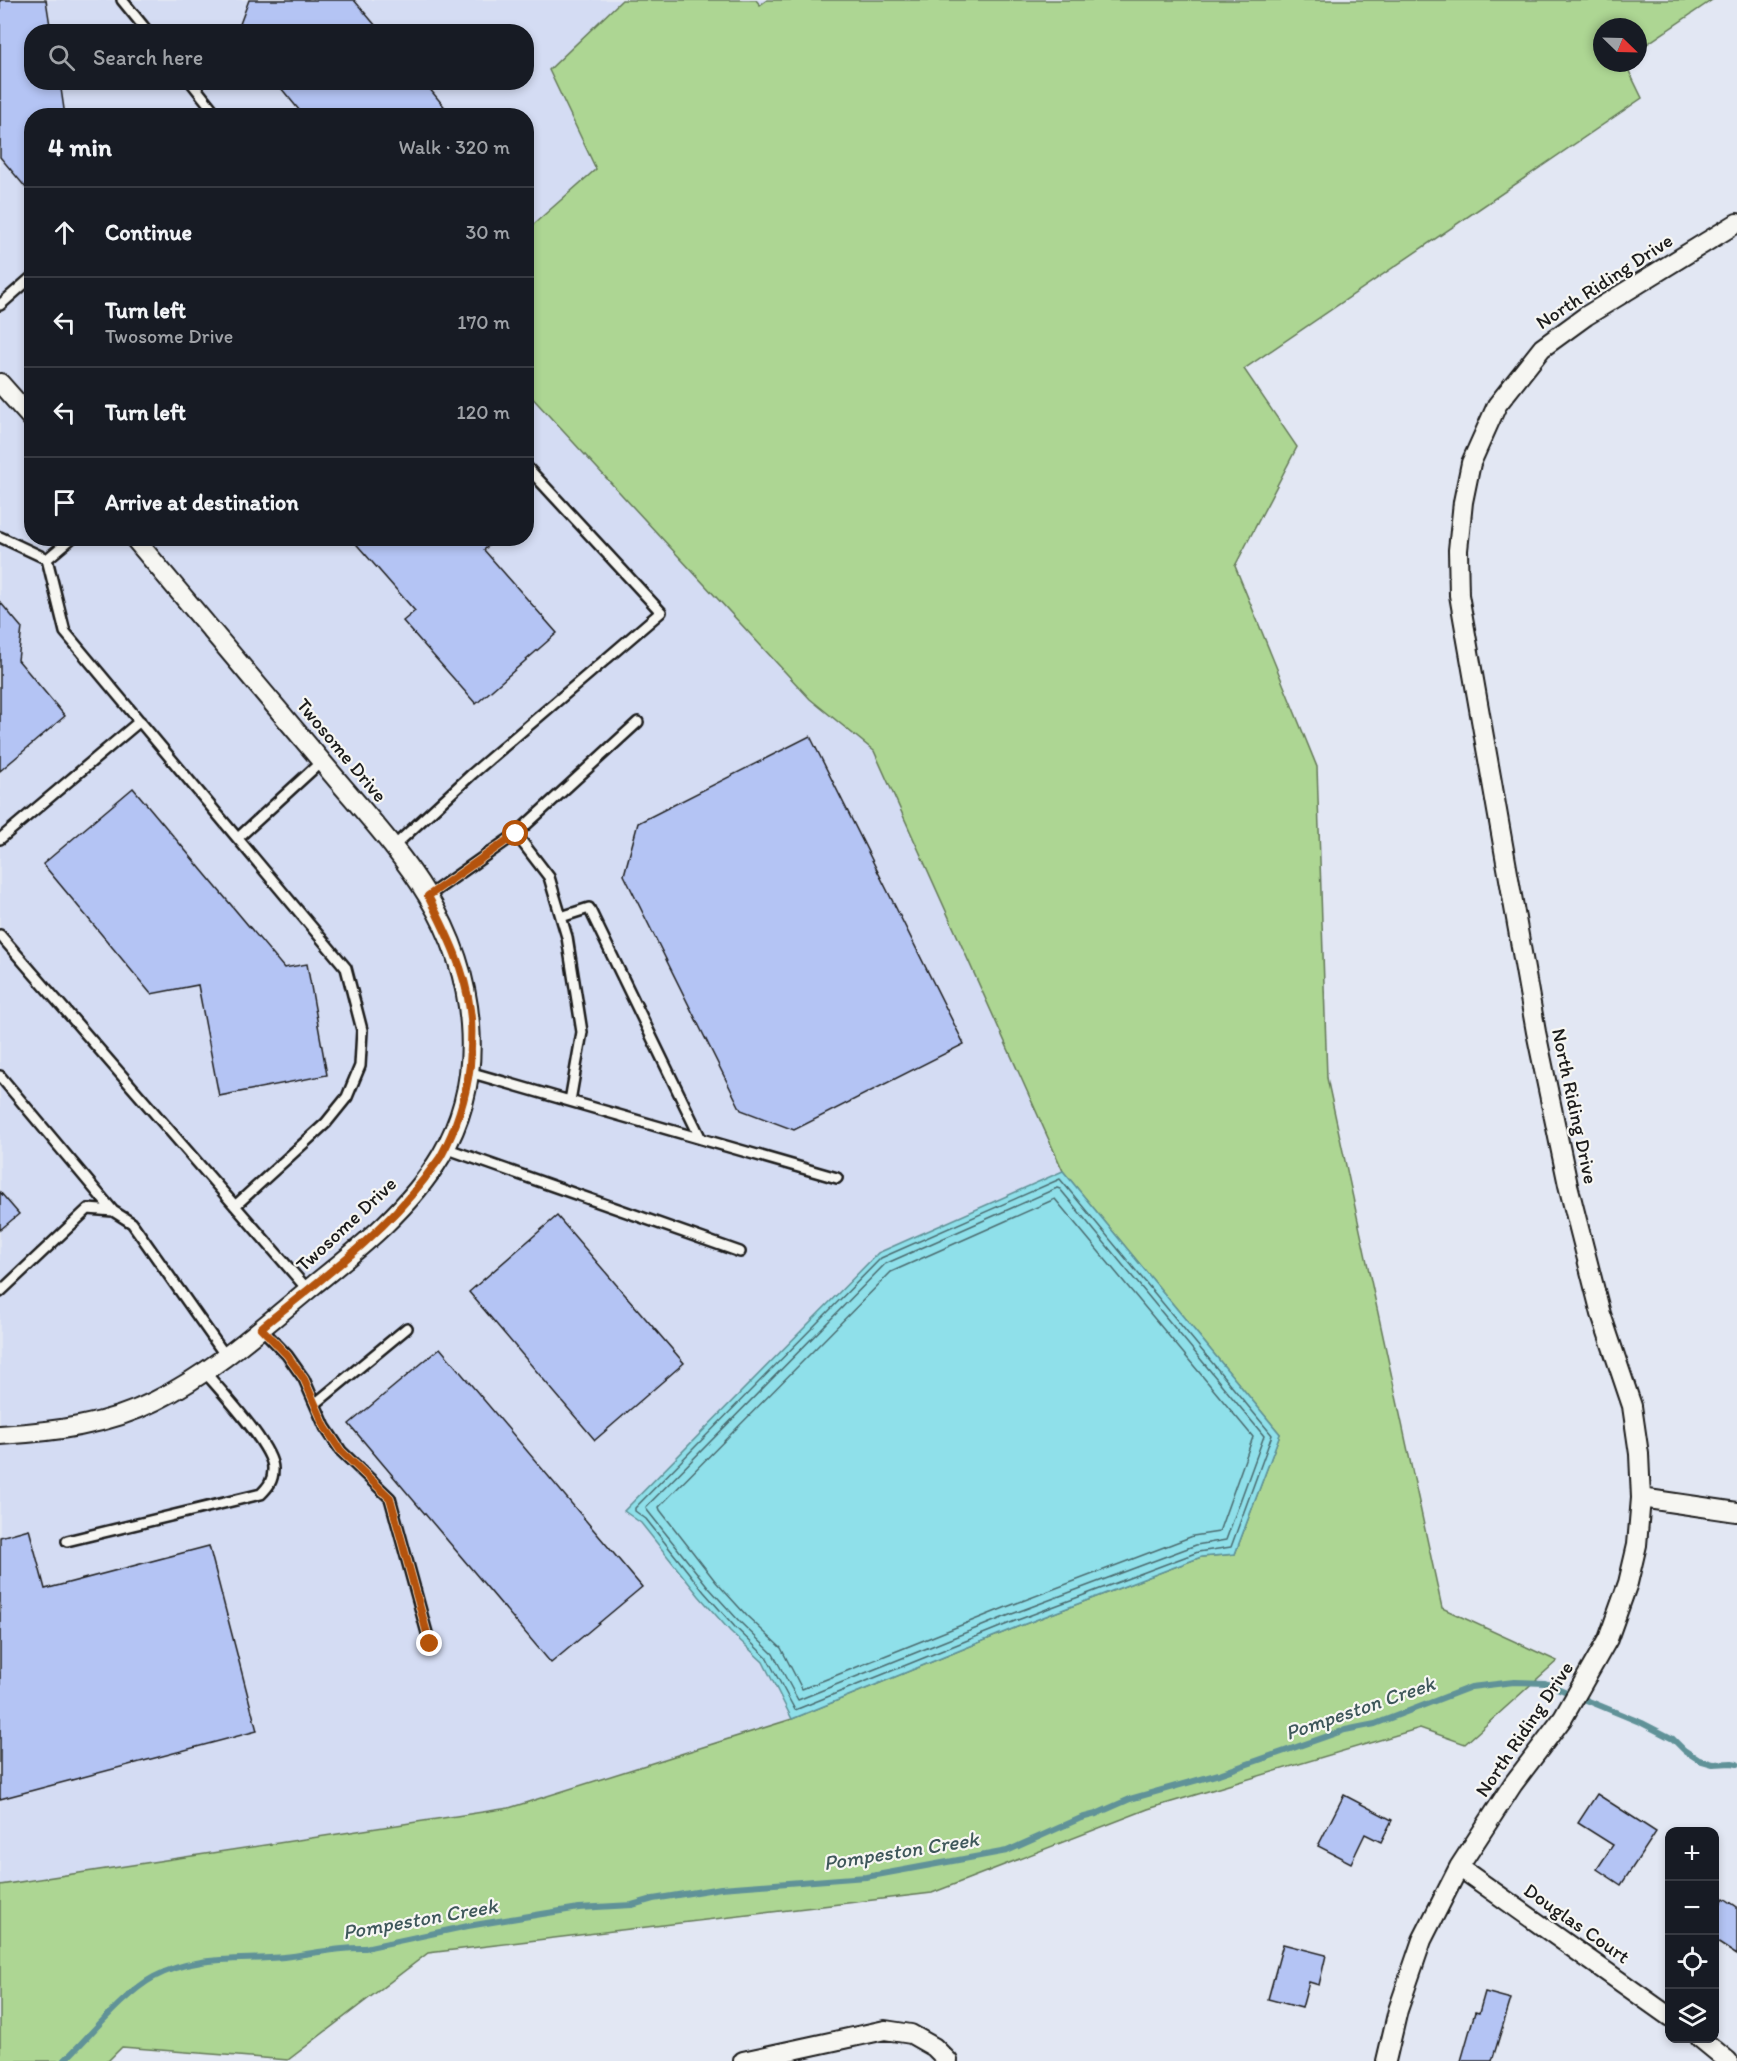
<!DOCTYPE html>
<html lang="en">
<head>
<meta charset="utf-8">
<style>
	body { margin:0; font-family:Itim,sans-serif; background:#242831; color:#f1f3f6 }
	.controls { position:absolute; right:18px; bottom:18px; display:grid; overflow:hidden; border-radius:12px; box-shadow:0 3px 9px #0003 }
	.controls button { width:54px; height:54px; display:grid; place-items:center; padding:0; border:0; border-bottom:2px solid #363941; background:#171b24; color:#f1f3f6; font:30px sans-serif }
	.compass { position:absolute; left:1593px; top:18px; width:54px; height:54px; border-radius:50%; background:#171b24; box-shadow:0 3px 9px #0003; rotate:113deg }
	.stop { position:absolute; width:18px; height:18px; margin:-14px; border:4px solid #b45309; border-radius:50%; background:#fff }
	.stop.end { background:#b45309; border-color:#fff; box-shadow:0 2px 6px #0008 }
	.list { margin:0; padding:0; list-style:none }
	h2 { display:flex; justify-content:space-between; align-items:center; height:78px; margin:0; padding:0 24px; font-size:26px }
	h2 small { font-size:20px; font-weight:400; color:#9ea1a6 }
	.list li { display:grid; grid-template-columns:39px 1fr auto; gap:18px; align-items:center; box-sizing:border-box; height:90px; padding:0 24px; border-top:2px solid #363941 }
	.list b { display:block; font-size:22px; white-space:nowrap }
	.list p { margin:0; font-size:20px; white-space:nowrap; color:#9ea1a6 }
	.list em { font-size:20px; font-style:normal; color:#9ea1a6 }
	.icon { flex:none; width:33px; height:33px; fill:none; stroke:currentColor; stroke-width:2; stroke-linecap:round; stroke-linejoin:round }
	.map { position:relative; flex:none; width:1737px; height:2061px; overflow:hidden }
	.search { position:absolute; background:#171b24; box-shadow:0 3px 9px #0003; left:24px; top:24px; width:510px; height:66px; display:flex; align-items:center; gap:15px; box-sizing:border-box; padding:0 21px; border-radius:24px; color:#9ea1a6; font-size:22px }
	.panel { position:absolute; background:#171b24; box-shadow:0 3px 9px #0003; left:24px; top:108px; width:510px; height:438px; border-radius:24px }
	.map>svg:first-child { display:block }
	.built { fill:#d4dcf3; fill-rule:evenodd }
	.green { fill:#add693; stroke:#647958; stroke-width:1.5 }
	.water { fill:#8fe0ea; stroke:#619298; stroke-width:1.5 }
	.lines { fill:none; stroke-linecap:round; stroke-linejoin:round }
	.shore { stroke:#4a6a6e; stroke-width:1.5 }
	.stream { stroke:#619298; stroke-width:6 }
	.building { fill:#b4c4f4; stroke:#1c1c1c; stroke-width:1.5 }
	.service-casing { stroke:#1c1c1c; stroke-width:14 }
	.minor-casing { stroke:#1c1c1c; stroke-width:22 }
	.service { stroke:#f6f6f2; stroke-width:9 }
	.minor { stroke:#f6f6f2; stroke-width:18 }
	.route { stroke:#b45309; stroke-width:8 }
	.labels { text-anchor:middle; stroke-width:4.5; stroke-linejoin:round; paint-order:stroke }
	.street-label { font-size:20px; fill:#1c1c1c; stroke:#f6f6f2 }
	.water-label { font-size:21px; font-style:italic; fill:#3e575a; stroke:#f6f6f2 }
</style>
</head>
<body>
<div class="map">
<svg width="1737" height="2061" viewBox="0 0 1737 2061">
	<rect width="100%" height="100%" fill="#e2e7f3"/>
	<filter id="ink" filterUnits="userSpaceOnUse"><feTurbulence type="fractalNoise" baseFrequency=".0167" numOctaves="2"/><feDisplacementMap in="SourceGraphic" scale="12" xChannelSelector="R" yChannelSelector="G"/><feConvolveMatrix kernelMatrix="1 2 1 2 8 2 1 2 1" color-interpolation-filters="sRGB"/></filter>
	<g filter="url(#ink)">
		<path class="built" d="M0,0H1699L1638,27H1602V63L1328,259L1062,533L1332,1486L792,1719L509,1808L0,1885ZM32,32H526V82H32ZM32,116H526V538H32Z"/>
		<path class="green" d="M622,0H756L760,5L767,0H1712L1638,50V27H1602V63H1625L1642,98L1244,369L1297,447L1235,566L1317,767L1327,1078L1442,1608L1557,1661L1465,1744L1420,1728L1148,1809L932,1893L428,1953L288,2060L122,2047L108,2061H0V1885L509,1808L792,1719L1017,1627L1201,1557L1235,1554L1280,1434L1063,1171L874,751L810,699L527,392V230L596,169L549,70Z"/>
		<path class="water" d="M1063,1171L1280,1434L1235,1554L1201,1557L1017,1627L792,1719L763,1662L730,1631L699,1596L641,1523L624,1511L878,1253Z"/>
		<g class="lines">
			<path class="shore" d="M1060,1179L1272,1435L1231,1547L1198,1552L1015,1621L795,1710L767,1658L735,1627L704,1592L646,1519L635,1511V1508L881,1258Z
				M1057,1188L1060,1189L1264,1436L1226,1540L1196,1545L1012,1614L798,1700L773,1654L740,1622L709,1588L647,1510L646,1507L885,1264Z
				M1055,1199L1253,1437L1219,1532L1193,1536L1009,1606L802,1689L781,1648L747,1616L716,1582L660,1510L659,1507L891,1272Z"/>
			<path class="stream" d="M64,2061C89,2037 124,1993 154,1977C194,1955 240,1961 284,1957C311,1954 338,1947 365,1948L468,1926L579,1908L632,1905L653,1899L721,1888L866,1877L1007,1851L1081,1818L1096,1814L1130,1799L1219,1774L1345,1730L1375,1724L1471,1687L1514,1682L1545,1683L1642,1723L1673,1739L1684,1750L1699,1760L1713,1764L1732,1763L1737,1764"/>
		</g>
		<path class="building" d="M0,0H46L51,32H32V82H60L65,116H32V195L0,157Z
			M249,0H354L381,32H237Z
			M276,82H424L452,116H304Z
			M351,538H496L484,550L557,633L476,704L403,621L415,611Z
			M0,602L22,628L18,660L65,716L0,771Z
			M810,736L964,1044L794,1130L741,1110L624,875L638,823Z
			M133,788L284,968L307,964L327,1075L219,1096L198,985L151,994L43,864Z
			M0,1192L19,1214L0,1230Z
			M557,1216L684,1363L595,1440L469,1292Z
			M440,1348L642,1587L551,1663L349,1424Z
			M29,1529L45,1589L209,1546L257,1731L0,1799V1537Z
			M1597,1794L1656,1832L1621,1885L1597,1869L1613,1845L1578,1823Z
			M1344,1795L1392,1820L1381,1842L1365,1834L1351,1863L1318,1846Z
			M1724,1898L1737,1907V1955L1714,1940V1912Z
			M1283,1944L1326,1955L1319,1985L1309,1982L1302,2008L1268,1999Z
			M1485,1992L1511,1999L1492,2061H1461L1475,2012L1479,2013Z"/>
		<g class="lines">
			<defs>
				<path id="service" d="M122,0L148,32
					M191,82L218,116
					M0,305L32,277
					M0,537L47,559L65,632L346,968L362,1030L360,1066L347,1097L326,1123L235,1206
					M47,559L72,538
					M516,834L638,722
					M238,838L322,761
					M0,839L140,721
					M393,847L472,774L661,612L526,466
					M428,896L516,834L549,877L567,937L582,1032L570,1101
					M561,917L589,908L701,1139
					M0,935L308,1290
					M469,1072L837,1178
					M0,1076L113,1211
					M445,1148L740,1252
					M0,1292L88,1209L113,1211L132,1223L225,1355
					M261,1328L287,1355L304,1379L325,1427L341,1451L390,1498L430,1644
					M315,1404L407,1328
					M67,1541L261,1494C268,1487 273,1481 273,1470C275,1448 219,1389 204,1371"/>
				<path id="minor" d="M0,383L32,419
					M0,1435C53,1432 108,1425 155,1401C214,1372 265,1325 315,1284C361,1247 410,1208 441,1156C489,1075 475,973 427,895C399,849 362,810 328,769C264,692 199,615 134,538
					M1641,1498L1737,1512
					M1459,1867L1670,2017
					M1700,2038L1728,2061
					M743,2061L885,2030L911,2034L934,2047L948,2061
					M1386,2061L1398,2010L1422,1940L1459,1867L1513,1784L1563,1718L1608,1639L1628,1583L1637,1545L1641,1498L1639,1454L1632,1406L1601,1314L1568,1185L1536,1032L1459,595L1458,550L1463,502L1471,463L1497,405L1542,348L1586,316L1737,223"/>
			</defs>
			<use href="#service" class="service-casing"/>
			<use href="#minor" class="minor-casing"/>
			<use href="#service" class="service"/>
			<use href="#minor" class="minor"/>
		</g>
	</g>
	<g class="lines" filter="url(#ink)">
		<path class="route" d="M430,1644L390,1498L341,1451L325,1427L304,1379L287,1355L261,1328C318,1281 380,1237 425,1178C430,1170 437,1163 441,1156C457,1127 466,1097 470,1065C471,1047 473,1028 470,1010C465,969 446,932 428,896L516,834"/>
	</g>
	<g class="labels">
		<g class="street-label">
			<text transform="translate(1604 281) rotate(-33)" y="7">North Riding Drive</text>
			<text transform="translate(342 750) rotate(50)" y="7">Twosome Drive</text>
			<text transform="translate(1575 1106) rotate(78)" y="7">North Riding Drive</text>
			<text transform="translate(346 1224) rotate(-43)" y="7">Twosome Drive</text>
			<text transform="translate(1524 1729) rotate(-56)" y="7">North Riding Drive</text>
			<text transform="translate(1577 1923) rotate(35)" y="7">Douglas Court</text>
		</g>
		<g class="water-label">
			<text transform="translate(1360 1708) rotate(-19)" y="7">Pompeston Creek</text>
			<text transform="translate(901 1851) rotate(-9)" y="7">Pompeston Creek</text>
			<text transform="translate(420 1919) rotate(-10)" y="7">Pompeston Creek</text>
		</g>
	</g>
</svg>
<div class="controls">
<button>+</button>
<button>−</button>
<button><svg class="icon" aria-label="locate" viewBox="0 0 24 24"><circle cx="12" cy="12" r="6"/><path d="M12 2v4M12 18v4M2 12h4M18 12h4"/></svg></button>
<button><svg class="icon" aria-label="layers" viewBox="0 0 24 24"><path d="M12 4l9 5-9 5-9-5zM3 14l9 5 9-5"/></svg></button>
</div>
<svg class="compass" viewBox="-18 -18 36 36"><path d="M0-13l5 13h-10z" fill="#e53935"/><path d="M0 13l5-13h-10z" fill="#9ea1a6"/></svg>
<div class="stop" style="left:516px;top:834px"></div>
<div class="stop end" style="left:430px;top:1644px"></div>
<div class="search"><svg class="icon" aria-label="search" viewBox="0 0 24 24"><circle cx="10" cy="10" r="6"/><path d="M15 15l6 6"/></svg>Search here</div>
<section class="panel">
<h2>4 min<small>Walk · 320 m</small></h2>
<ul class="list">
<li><svg class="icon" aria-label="ahead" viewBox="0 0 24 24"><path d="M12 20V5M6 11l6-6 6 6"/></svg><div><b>Continue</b></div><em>30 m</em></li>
<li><svg class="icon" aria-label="left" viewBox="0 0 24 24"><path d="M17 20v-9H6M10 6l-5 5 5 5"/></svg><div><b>Turn left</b><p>Twosome Drive</p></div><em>170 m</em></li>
<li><svg class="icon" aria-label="left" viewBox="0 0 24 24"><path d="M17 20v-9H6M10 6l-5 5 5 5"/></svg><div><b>Turn left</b></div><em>120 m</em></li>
<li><svg class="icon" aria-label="arrive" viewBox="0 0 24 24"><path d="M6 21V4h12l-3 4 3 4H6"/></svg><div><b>Arrive at destination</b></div></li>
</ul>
</section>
</div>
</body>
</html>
